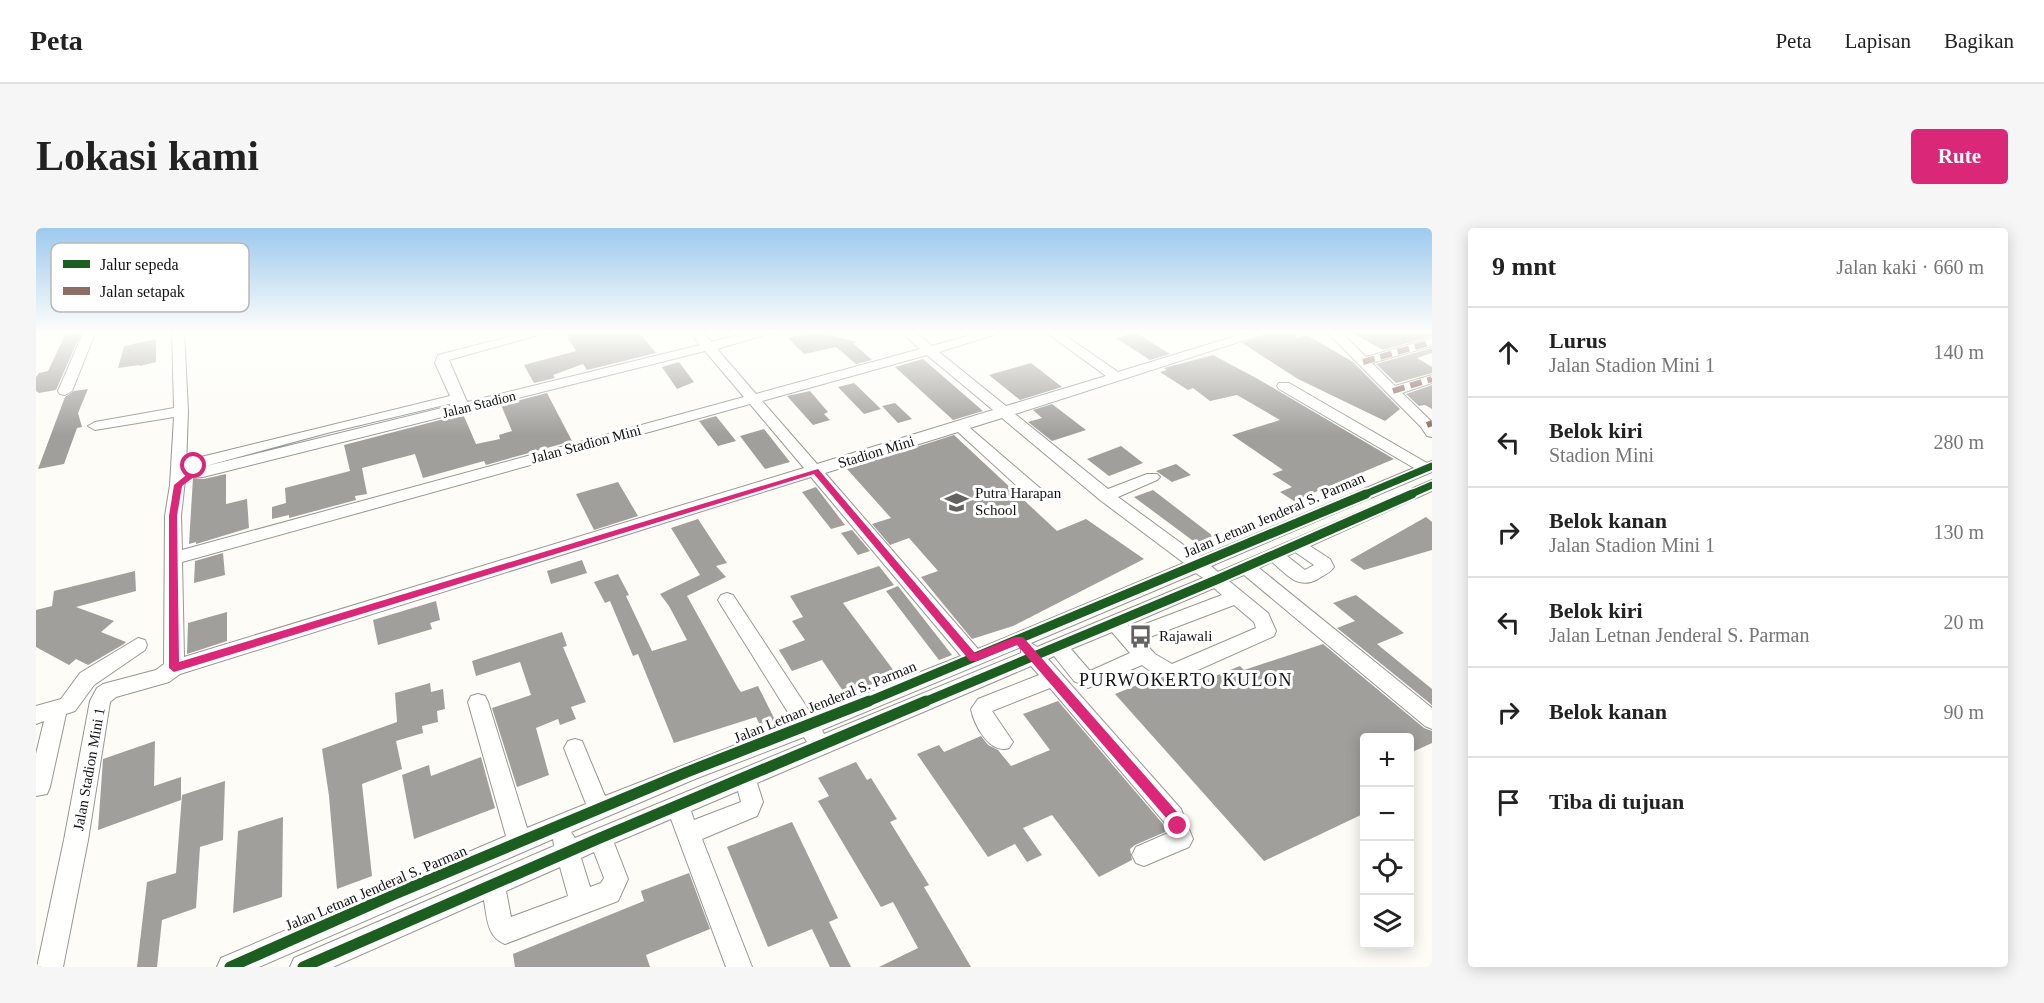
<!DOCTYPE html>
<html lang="id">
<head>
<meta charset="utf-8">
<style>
	body { margin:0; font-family:"Times New Roman",serif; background:#f6f6f6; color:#222 }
	.controls { position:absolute; right:18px; bottom:18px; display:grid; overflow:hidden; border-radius:6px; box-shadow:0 3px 15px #0003 }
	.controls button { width:54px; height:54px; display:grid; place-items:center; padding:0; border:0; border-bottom:2px solid #e0e0e0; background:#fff; color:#222; font:30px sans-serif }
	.stop { position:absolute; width:18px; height:18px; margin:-14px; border:4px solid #db2777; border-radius:50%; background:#fff }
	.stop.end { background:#db2777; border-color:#fff; box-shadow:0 2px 6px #0008 }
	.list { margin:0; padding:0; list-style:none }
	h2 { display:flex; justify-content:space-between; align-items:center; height:78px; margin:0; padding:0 24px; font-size:26px }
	h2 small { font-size:20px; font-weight:400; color:#767676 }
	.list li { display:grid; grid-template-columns:39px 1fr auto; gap:18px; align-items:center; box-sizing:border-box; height:90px; padding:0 24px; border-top:2px solid #e0e0e0 }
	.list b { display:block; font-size:22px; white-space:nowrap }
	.list p { margin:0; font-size:20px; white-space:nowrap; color:#767676 }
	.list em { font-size:20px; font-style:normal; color:#767676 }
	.icon { flex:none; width:33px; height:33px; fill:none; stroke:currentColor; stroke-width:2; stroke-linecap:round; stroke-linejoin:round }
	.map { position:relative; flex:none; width:1396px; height:739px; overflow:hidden; border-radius:6px }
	header { display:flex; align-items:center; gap:36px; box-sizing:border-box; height:84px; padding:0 30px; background:#fff; border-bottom:2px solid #e0e0e0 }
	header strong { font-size:28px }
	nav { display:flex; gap:33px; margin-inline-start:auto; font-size:21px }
	.intro { display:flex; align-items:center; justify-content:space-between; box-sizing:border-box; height:144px; padding:0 36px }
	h1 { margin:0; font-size:42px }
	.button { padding:15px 27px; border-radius:6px; background:#db2777; color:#fff; font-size:21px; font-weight:700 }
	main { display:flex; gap:36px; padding:0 36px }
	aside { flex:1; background:#fff; border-radius:6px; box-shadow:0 3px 15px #0003 }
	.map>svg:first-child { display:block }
	.building { fill:#a19f9c }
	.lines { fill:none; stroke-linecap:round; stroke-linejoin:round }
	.minor-casing { stroke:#979795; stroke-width:2 }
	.minor { fill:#fffffe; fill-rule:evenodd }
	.quiet { stroke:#8d6e63; stroke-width:6; stroke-dasharray:12 6; stroke-linecap:butt }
	.cycleway-far2-casing { stroke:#fff; stroke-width:10 }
	.cycleway-far1-casing { stroke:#fff; stroke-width:13 }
	.cycleway-casing { stroke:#fff; stroke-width:15 }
	.cycleway-far2 { stroke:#1b5e20; stroke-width:7 }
	.cycleway-far1 { stroke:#1b5e20; stroke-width:9 }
	.cycleway { stroke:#1b5e20; stroke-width:11 }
	.route { fill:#db2777 }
	.labels { text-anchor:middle; stroke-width:6; stroke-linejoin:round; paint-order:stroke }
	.far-street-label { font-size:14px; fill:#111; stroke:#fff }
	.street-label { font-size:15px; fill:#111; stroke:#fff }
	.poi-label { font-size:15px; fill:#111; stroke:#fff; text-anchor:start }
	.quarter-label { font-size:18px; letter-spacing:1.5px; fill:#111; stroke:#fff }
	.key { fill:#fff; stroke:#b8b8b8; stroke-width:1.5 }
	.key-label { font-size:16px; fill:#111 }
</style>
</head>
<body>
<header>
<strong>Peta</strong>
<nav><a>Peta</a><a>Lapisan</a><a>Bagikan</a></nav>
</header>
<div class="intro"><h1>Lokasi kami</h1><a class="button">Rute</a></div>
<main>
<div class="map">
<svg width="1396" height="739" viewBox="0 0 1396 739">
	<rect width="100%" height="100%" fill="#fdfcf7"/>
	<path class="building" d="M546,103H602L620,125L551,142L547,136L517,147L519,150L498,155L488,137L540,123L530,107Z
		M780,103L821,114L817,115L836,132L820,136L800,119L768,126L752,110Z
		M1239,103H1259L1260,110L1271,107L1317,134L1364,181L1349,193L1262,151L1206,115Z
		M1313,103H1396V108L1347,122Z
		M1099,104L1134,126L1114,132L1080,110Z
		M45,105L20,162L3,165L0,163V149L3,145L12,143L29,107Z
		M120,111V134L104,138L103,137L82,140L88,118Z
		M1396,120V125L1381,130L1396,139V145L1360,155L1340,136Z
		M1177,127L1222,151L1358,231L1258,273L1244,264L1256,259L1236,246L1247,242L1196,207L1244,192L1201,167L1174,173L1157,160L1152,162L1124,144L1131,142L1128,140Z
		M887,131L947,183L917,192L859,139Z
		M643,134L658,154L641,161L626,139Z
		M995,135L1026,159L984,172L953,147Z
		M818,155L845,181L828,186L802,159Z
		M1396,157V181L1389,177L1383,178L1370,166Z
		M52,161L42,185L46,199L41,200L28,236L2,241L29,169L38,163Z
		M774,163L792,184L788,186L794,192L777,197L751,168Z
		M511,165L536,213L450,237L448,233L387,250L379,226L326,240L331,266L319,268L320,272L253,290V287L236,291V279L250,275L249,260L314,243L308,217L427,186L440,216L464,211L463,207L476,203L465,177Z
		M859,175L876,191L862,195L846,178Z
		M1016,176L1050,202L1016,213L992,194L1006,190L997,182Z
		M680,188L700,213L682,218L663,193Z
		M728,201L754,234L729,241L704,208Z
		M918,207L1021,303L1050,291L1108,331L977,398L936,411L885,349L902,343L873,310L854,317L836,296L855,290L811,241Z
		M1085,218L1107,235L1073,248L1051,231Z
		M1140,236L1155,247L1136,254L1120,243Z
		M190,246V276L211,271L213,300L160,316V314L153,316L157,250L168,251Z
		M582,254L602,288L558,302L540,266Z
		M780,259L809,297L795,301L766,264Z
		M1117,262L1177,308L1160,315L1098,269Z
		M1390,289L1396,294V322L1328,342L1314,332Z
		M662,291L691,335L680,338L690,349L651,368L702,460L705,464L722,458L739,492L724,497L720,489L638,515L602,426L597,428L574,373L569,375L558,354L582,346L593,367L590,368L616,423L651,412L633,378L624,366L664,347L635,300Z
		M816,302L834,323L822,327L805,305Z
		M187,325L189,347L158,355L159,333Z
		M546,332L551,345L515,356L511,343Z
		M843,338L858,357L807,375L861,447L809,466L786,432L756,443L743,422L769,412L756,393L767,389L754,368Z
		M99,343L100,363L40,379L78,393L65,404L90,414L88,416L52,437L40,431L33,437L0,419V382L16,378L18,363Z
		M862,358L916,427L903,432L850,363Z
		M1320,367L1368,405L1341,416L1396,461V477L1301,400L1319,393L1297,375Z
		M400,373L404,392L394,395L396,401L342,417L337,392Z
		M191,384V413L151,426L152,395Z
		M526,404L531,418L527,419L550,474L535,479L540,491L524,497L522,491L500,500L513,547L481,559L456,480L495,467L484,434L440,448L436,433Z
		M1287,416L1388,500L1396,503V515L1374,525V510H1329V585L1228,633L1079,466L1121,449L1139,453L1147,461L1204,438L1208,442Z
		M394,455L395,464L407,461L409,481L401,483L402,494L386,498L387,505L360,513L366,541L326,556L336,648L301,661L293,568L286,521L361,494L359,465Z
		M1022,473L1127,596L1129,604L1099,617L1094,621L1096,632L1063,649L1016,587L987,600L1006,627L991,634L979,616L952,629L881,526L903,517L908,524L945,508L952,517L962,522L975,538L1014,522L987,486Z
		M119,513L118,558L145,549V572L62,602L67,531Z
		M445,529L459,580L378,611L366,547L393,537L395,548Z
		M820,534L831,552L835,550L861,591L854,594L893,657L888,659L935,739H843L882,720L857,674L845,679L782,573L793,568L782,550Z
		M189,553L187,612L164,619L160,680L126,692L121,739H101L111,654L140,645L146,567Z
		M247,589L246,669L197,685L202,603Z
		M756,594L802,690L793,694L815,739H794L776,701L732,719L691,619Z
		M653,645L674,701L610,727L614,739H479L477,726L608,673L605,663Z"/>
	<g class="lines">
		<defs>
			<path id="minor" d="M48,103H60L36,163L29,167L24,166L22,163Z
				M136,103H148L152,183L150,239L156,232L161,230L414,168L399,135L402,127L495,103H517L413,132L431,174L664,117L653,103H666L675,114L719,103H742L681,121L720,166L884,121L864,103H878L896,118L948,103H970L903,124L970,178L1070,148L1008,103H1023L1082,144L1216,103H1237L979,186L1072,261L1111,246H1121L1124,249L1121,252L1082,269L1164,329L1378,240L1243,161L1241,158L1243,155H1253L1391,235L1396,233V244L1175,338L1182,344L1396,252V263L1274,318L1294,331L1298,339C1294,345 1288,347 1282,351C1261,362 1252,347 1236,334L1223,340L1396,480V501L1389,498L1208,347L1193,353L1232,385L1240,403L1238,408L1144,450C1130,454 1116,445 1106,437L1052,460L1038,453L1018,428L1012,431L1145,581L1157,611L1153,619L1108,638L1100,635L1096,627L1100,619L1132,605L1129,595L1014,460L956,483L977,514L973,520C954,527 938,497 935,481L942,471L1003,447L995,438L721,555L727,574L721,588L666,611L716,739H690L635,591L578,615L592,651L582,673L469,716C451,709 451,690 448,672L297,739H254L258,730L518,618L517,611L223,739H181L185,730L470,608L432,474L435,468L442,466L449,468L452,474L491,600L550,576L528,520L532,513L539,511L546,513L569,568L758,494L685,377L682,372L685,367L691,365L697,367L776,487L925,428L775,249L144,446L133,454L80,469L74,474L52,612L27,739H1L28,612L54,473L61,460L67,456L120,442L128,436L129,288L134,257L138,189L59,202L52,198L59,194L138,180ZM669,123L708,169L146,322L145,288L150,243L154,248L167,249ZM891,127L957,182L781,236L726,173ZM417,175L418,177L166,239L291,205ZM714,176L768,240L148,429L146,334ZM966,190L1064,272L1148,335L942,421L789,245L922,204L993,269H1005L1007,265L1005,261L934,200ZM1259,324L1278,337L1269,342L1251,328ZM1160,345L1167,350L1001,419L995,415ZM1178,360L1186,367L1096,401L1092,397ZM1198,377L1218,394L1220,400L1136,436L1119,426L1106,412ZM1076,404L1094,425L1054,443L1035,421ZM985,419V425L788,506L786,502ZM768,509L771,514L539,610L535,604L659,551ZM702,563L705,574L658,592L655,583ZM558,624L568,650L565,655L554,659L545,630ZM524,639L532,668L475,689L470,663Z
				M1290,103H1304L1330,129L1396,110V118L1336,135L1359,158L1396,147V155L1366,165L1396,194V209L1391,208L1385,199Z
				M102,410L109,412L111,417L109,422L58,457L39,483L30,486L14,559L11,566L0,568V526L8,493L0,496V478L25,471L44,445Z"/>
		</defs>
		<use href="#minor" class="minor-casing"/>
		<use href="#minor" class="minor"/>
		<path class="quiet" d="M1327,134L1396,114
			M1357,163L1396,151
			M1391,197L1396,195"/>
		<defs>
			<path id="cycleway-far2" d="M1327,267L1396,238
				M1373,267L1396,257"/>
			<path id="cycleway-far1" d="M829,475L1330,266
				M886,475L1180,352L1376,266"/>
			<path id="cycleway" d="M194,739L359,666L651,544L833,473
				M267,739L564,610L890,473"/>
		</defs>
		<use href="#cycleway-far2" class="cycleway-far2-casing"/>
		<use href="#cycleway-far1" class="cycleway-far1-casing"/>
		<use href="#cycleway" class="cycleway-casing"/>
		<use href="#cycleway-far2" class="cycleway-far2"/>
		<use href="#cycleway-far1" class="cycleway-far1"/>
		<use href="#cycleway" class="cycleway"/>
	</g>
	<linearGradient id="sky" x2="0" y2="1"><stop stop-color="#9dc9ee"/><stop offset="0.5" stop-color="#fefefb"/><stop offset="1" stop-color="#fefefb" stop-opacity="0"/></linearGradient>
	<rect width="1396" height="207" fill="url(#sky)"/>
	<path class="route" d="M155,236H161L163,245L146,258L141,288L143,434L782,241L939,425L979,409H987L1141,584L1148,598L1147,602H1138L1132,592L981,417L941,433H934L778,246L138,444L133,440V288L138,257L154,244Z"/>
	<defs>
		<symbol id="school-bare" viewBox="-9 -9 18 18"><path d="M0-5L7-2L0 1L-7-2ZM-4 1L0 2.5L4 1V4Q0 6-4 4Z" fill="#646362" stroke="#fff" stroke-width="2.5" paint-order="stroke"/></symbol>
		<symbol id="bus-bare" viewBox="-9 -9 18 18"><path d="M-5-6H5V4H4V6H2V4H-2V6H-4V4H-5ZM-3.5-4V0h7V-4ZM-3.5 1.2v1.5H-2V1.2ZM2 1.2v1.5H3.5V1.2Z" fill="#646362" stroke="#fff" stroke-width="2.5" paint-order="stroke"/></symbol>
	</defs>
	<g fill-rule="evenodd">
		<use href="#school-bare" x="904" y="258" width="33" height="33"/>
		<use href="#bus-bare" x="1088" y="392" width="33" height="33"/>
	</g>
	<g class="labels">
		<g class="far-street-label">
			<text transform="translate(443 176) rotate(-14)" y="5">Jalan Stadion</text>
		</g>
		<g class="street-label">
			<text transform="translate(550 216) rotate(-15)" y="5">Jalan Stadion Mini</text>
			<text transform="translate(840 224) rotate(-17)" y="5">Stadion Mini</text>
			<text transform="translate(1238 287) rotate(-23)" y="5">Jalan Letnan Jenderal S. Parman</text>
			<text transform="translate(789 474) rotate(-22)" y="5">Jalan Letnan Jenderal S. Parman</text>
			<text transform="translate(53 541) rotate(-80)" y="5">Jalan Stadion Mini 1</text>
			<text transform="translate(340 660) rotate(-23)" y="5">Jalan Letnan Jenderal S. Parman</text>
		</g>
		<g class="poi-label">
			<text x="939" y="270">Putra Harapan<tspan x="939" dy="17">School</tspan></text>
			<text x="1123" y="413">Rajawali</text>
		</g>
		<g class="quarter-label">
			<text x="1150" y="458">PURWOKERTO KULON</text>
		</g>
	</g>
	<rect x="15" y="15" width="198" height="69" rx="9" class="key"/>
	<rect x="27" y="32" width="27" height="8" fill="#1b5e20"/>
	<rect x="27" y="59" width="27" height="8" fill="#8d6e63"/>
	<g class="key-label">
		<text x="64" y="42">Jalur sepeda</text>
		<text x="64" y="69">Jalan setapak</text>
	</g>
</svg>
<div class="controls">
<button>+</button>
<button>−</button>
<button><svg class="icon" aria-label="locate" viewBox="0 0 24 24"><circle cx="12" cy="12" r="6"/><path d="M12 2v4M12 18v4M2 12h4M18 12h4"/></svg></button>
<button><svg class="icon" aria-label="layers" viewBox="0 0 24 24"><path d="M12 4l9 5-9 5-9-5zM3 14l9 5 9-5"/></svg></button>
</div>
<div class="stop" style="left:158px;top:238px"></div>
<div class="stop end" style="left:1142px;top:598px"></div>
</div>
<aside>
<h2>9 mnt<small>Jalan kaki · 660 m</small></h2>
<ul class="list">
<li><svg class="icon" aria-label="ahead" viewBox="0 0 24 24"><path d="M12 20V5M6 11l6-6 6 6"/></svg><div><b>Lurus</b><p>Jalan Stadion Mini 1</p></div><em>140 m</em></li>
<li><svg class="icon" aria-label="left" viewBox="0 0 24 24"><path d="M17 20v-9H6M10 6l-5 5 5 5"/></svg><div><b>Belok kiri</b><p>Stadion Mini</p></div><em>280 m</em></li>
<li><svg class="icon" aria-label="right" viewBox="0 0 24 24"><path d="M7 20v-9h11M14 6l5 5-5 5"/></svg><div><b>Belok kanan</b><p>Jalan Stadion Mini 1</p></div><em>130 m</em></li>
<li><svg class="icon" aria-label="left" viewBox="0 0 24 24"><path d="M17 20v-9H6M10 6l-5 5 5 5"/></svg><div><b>Belok kiri</b><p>Jalan Letnan Jenderal S. Parman</p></div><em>20 m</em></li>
<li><svg class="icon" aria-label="right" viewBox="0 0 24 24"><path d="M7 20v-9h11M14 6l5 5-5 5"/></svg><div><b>Belok kanan</b></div><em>90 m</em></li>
<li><svg class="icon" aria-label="arrive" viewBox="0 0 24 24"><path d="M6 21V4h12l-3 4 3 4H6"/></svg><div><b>Tiba di tujuan</b></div></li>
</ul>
</aside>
</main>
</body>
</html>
